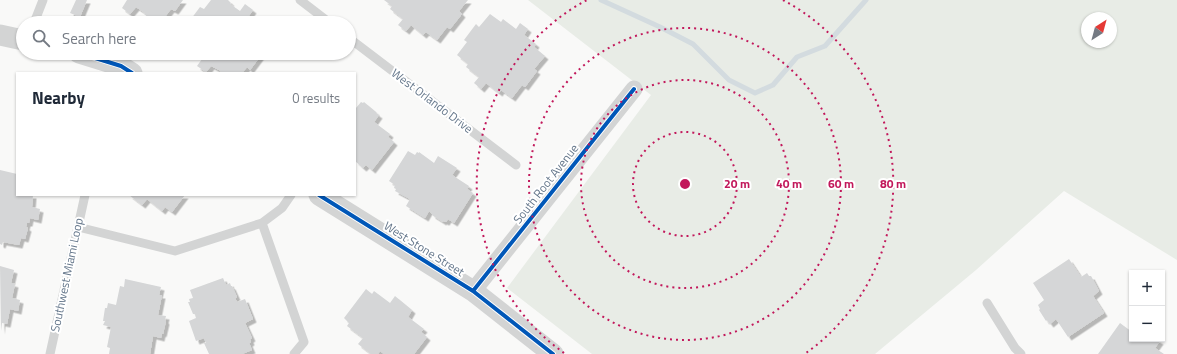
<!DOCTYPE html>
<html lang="en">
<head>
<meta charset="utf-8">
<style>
	body { margin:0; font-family:"Titillium Web",sans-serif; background:#f2f2f3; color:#1f2937 }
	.controls { position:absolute; right:12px; bottom:12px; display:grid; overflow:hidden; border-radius:0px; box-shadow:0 1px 3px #0004 }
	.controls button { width:36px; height:36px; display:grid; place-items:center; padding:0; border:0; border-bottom:1px solid #e0e1e3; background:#fff; color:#1f2937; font:20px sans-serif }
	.compass { position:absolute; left:1081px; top:12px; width:36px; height:36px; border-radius:50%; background:#fff; box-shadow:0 1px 3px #0004; rotate:36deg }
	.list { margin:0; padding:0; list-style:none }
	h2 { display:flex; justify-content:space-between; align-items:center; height:52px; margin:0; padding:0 16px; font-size:17px }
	h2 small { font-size:13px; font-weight:400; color:#747a83 }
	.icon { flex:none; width:22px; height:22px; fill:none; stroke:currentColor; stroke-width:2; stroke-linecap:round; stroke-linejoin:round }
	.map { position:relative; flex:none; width:1177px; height:354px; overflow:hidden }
	.search { position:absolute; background:#fff; box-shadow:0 1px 3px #0004; left:16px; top:16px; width:340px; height:44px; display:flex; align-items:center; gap:10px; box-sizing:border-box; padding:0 14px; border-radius:22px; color:#747a83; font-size:15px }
	.panel { position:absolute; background:#fff; box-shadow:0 1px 3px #0004; left:16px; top:72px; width:340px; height:124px; border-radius:0px }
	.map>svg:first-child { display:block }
	.green { fill:#e8ece6; fill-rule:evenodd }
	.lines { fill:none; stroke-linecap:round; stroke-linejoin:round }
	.stream { stroke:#d3dbdf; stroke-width:5 }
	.building { fill:#d5d6d7; filter:url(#shadow) }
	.service { stroke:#d3d4d4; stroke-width:9 }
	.minor { stroke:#d3d4d4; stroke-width:17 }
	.tertiary { stroke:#d3d4d4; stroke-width:21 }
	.cycleway-casing { stroke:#fff; stroke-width:6 }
	.cycleway { stroke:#0057b8; stroke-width:4 }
	.ring { fill:none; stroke:#c2185b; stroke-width:2; stroke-dasharray:2 4 }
	.labels { text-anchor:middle; stroke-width:4; stroke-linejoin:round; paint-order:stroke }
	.street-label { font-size:12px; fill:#65778b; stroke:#fff }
	.centre { fill:#c2185b; stroke:#fff; stroke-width:2 }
	.ring-label { font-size:12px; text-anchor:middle; font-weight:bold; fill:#c2185b; stroke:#fff; stroke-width:4; stroke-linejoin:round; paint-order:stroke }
</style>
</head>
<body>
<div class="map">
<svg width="1177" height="354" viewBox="0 0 1177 354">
	<defs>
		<filter id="shadow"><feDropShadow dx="3.5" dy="3.5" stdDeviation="0" flood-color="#0004"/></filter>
	</defs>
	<rect width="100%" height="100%" fill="#f9f9f8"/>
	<path class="green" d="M528,0H1177V260L1064,191L976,270L875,354H592L507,288L651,95ZM1087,18H1111V42H1087Z"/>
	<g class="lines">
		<path class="stream" d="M601,0L660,27L693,44L729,80L755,93L773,85L797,57L825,46L866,0"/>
	</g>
	<path class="building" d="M76,0H87L80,17L70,13Z
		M127,0H183L175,11L171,9L161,22L155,17L153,21L144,14L145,13L136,7L130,14L122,8Z
		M211,0H228L231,3L230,4L240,11L245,4L253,10L248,17L254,23H188L200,7L204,9Z
		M384,0H468L459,11L462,14L450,29L447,27L437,40L426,32L423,35L411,25L406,31L398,25L403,19L390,9L392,6Z
		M490,14L501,22L503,19L516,29L520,23L528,29L524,35L536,44L534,47L545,56L534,69L537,71L525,87L522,85L512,98L501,90L499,93L486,83L481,89L474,83L479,77L466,67L468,64L457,55L467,42L464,40L476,24L479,27Z
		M200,53H261L262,54L250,70L247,67L242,73H220L221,71L211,66L206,72L197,66L202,59L198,56Z
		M361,102L363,103L364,102L376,112V113L379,115L374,122L390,134L388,137L394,142L372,170L366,165L363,168L355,161V107L356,108Z
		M408,151L415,155L417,152L419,153V152L434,163L438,156L457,168L452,175L469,186L467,189L473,193L454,223L448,219L446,222L443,221V222L432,215V214L429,211L425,218L406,206L410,199L395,191L396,189L394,188L395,185L389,181Z
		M0,170L17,174V195H33L32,207L40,209L38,220L30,218L29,223H27L26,227L28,228L25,239L21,238L19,245L3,242L2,245L0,244Z
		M129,195H185L172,212L165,207L162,211L147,199L142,205Z
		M1069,259L1081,277L1087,273L1089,276H1091L1099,291L1093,296L1104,313L1068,337L1056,319L1050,324L1047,320L1046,321L1039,310L1040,309L1038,305L1044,300L1033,283Z
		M0,266L14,270L11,283L15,284L12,298L20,300L18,311L10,309L7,324L2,323L1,331Z
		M223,278L226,285L230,283L231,286H232L237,297L235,298L237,302L245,299L253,319L245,323L252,338L250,339L251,342L249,343L252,350L242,354H209L204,343H206L204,338L196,341L189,321L196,318L195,314H193L188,302H190L189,299L193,298L190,290Z
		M125,279L161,287L159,295H162L158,315L166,316L165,320L166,321L163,334L162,333L161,338L153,336L150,354H109L110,348L107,347L111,327L103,325L105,321H103L105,308H107L108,303L116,305L120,286L124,287Z
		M366,289L372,294L374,291L390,303L395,296L412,310L408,317L424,329L421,332L427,337L414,354H384L380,351L378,354H371L358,344L363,338L347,326L349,323L344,318Z
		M1120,323L1132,332V339H1156L1160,341L1155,348L1164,354H1098Z"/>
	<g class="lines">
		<path class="service" d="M300,0L330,23
			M34,23L43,0
			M349,38L516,165
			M262,223L304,342L294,354
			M78,227L175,251L262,223L282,208L291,195
			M987,303L1015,348L1021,354
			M50,354L85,195"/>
		<path class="minor" d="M473,291L634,89"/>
		<path class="tertiary" d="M0,35L23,40
			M79,53L121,66L132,73
			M319,195L473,291L553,354"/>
		<defs>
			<path id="cycleway" d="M79,53L121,66L132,73
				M319,195L473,291L553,354
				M473,291L634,89"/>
		</defs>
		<use href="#cycleway" class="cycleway-casing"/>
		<use href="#cycleway" class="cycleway"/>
	</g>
	<g class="ring">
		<circle cx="685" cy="184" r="52"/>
		<circle cx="685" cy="184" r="104"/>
		<circle cx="685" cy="184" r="156"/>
		<path d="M564 353A208 208 0 0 1 587 0M783 0A208 208 0 0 1 806 353"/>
	</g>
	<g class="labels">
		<g class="street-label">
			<text transform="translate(432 101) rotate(37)" y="4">West Orlando Drive</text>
			<text transform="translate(546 184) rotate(-52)" y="4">South Root Avenue</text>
			<text transform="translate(424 249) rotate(32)" y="4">West Stone Street</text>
			<text transform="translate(67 275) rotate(-78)" y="4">Southwest Miami Loop</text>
		</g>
	</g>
	<circle cx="685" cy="184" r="6" class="centre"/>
	<g class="ring-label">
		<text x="737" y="188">20 m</text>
		<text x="789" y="188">40 m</text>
		<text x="841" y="188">60 m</text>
		<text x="893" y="188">80 m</text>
	</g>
</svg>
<div class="controls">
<button>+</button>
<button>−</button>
</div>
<svg class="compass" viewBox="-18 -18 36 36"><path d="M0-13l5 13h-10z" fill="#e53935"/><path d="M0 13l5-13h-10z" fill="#747a83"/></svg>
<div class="search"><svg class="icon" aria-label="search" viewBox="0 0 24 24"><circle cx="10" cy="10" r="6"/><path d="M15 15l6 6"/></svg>Search here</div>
<section class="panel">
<h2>Nearby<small>0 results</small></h2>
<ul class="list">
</ul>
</section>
</div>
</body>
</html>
